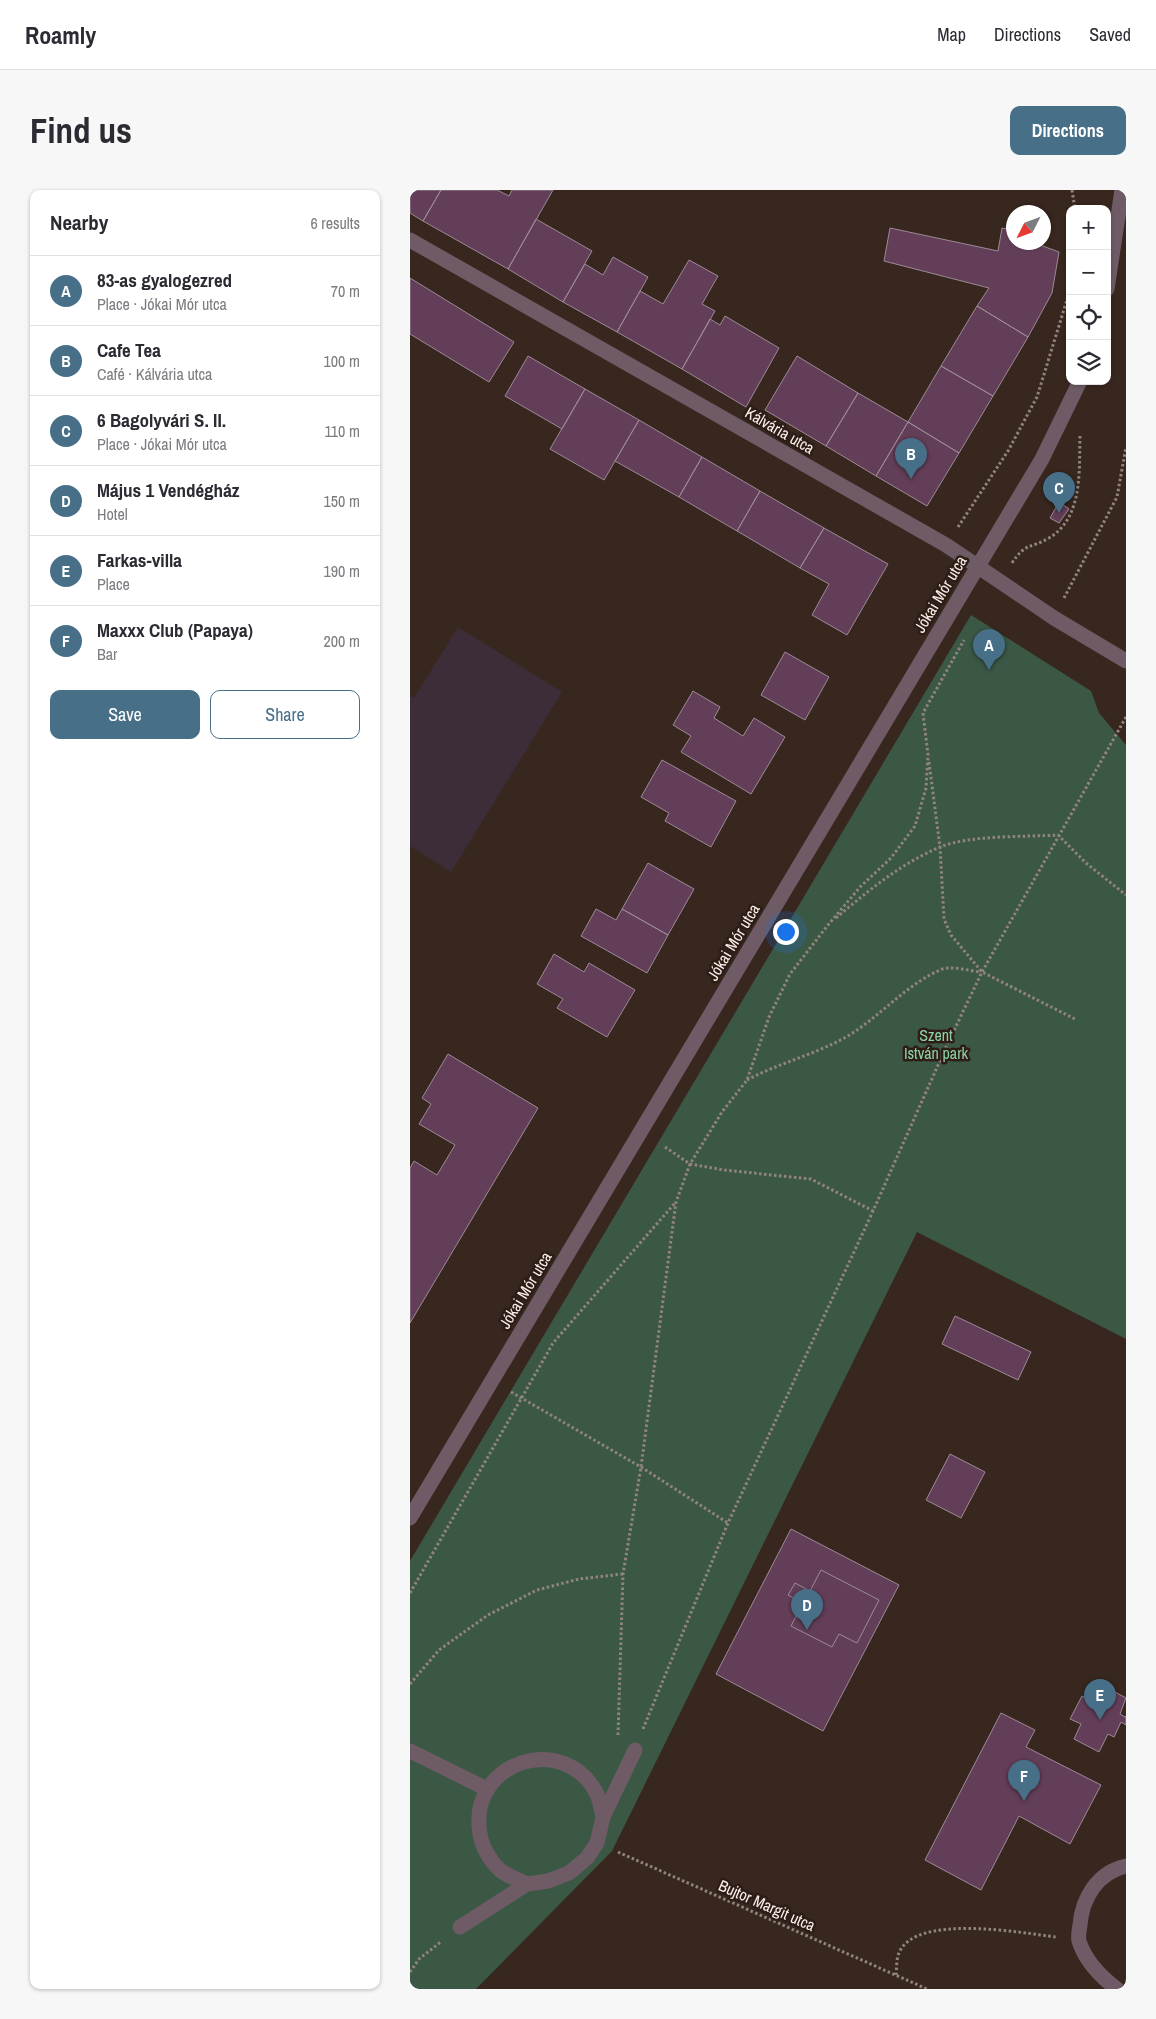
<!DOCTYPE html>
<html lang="en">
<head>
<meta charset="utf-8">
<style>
	body { margin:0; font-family:"Archivo Narrow",sans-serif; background:#f7f7f7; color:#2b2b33 }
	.controls { position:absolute; right:15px; top:15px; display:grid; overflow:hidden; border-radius:10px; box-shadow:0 1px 4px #0004 }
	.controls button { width:45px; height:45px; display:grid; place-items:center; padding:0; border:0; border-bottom:1px solid #e1e1e2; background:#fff; color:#2b2b33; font:25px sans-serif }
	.compass { position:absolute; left:596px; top:15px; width:45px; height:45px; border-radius:50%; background:#fff; box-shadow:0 1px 4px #0004; rotate:228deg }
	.you { position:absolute; left:375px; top:741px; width:18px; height:18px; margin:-12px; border:4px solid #fff; border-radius:50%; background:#1a73e8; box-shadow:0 0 0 8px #1a73e833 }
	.badge { display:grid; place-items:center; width:32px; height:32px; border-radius:50%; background:#477088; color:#fff; font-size:16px; font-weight:700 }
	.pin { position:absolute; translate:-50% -41px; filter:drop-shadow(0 1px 2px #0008) }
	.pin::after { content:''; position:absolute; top:26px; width:18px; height:15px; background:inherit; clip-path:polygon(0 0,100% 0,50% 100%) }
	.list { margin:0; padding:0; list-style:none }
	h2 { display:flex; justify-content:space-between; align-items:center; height:65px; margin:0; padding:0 20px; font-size:21px }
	h2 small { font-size:16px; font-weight:400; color:#7c7c81 }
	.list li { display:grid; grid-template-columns:32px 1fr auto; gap:15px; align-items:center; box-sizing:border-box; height:70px; padding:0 20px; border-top:1px solid #e1e1e2 }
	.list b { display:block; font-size:19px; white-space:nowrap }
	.list p { margin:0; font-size:16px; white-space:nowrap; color:#7c7c81 }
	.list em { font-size:16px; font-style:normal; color:#7c7c81 }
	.actions { display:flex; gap:10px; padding:15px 20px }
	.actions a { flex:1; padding:11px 0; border:1px solid #477088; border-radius:10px; text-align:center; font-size:18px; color:#477088 }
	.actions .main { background:#477088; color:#fff }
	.icon { flex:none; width:28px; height:28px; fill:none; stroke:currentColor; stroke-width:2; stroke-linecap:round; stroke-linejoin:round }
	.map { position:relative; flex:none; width:716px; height:1799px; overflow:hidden; border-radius:10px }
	header { display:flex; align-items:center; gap:30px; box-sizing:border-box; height:70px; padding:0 25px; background:#fff; border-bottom:1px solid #e1e1e2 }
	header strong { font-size:24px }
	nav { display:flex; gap:28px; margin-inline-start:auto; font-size:18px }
	.intro { display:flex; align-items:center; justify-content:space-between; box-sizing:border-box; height:120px; padding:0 30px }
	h1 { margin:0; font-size:35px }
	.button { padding:12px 22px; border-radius:10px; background:#477088; color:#fff; font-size:18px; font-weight:700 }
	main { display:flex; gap:30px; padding:0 30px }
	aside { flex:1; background:#fff; border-radius:10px; box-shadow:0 1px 4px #0004 }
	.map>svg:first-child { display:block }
	.education { fill:#3d2d39 }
	.green { fill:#3b5845 }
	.building { fill:#633e58; stroke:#9d8a97 }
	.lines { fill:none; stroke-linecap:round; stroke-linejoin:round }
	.path { stroke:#92847d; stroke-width:3; stroke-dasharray:2.5 2.5; stroke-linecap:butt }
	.minor { stroke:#6e5b66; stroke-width:15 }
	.labels { text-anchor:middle; stroke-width:5; stroke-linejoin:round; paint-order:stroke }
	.street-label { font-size:16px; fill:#fbefea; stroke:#2e1d16 }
	.park-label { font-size:16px; fill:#8bd1a5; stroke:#2e1d16 }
</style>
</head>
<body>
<header>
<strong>Roamly</strong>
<nav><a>Map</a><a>Directions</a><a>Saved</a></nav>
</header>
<div class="intro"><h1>Find us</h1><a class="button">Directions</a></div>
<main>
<aside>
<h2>Nearby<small>6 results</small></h2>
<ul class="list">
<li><span class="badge">A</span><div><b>83-as gyalogezred</b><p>Place · Jókai Mór utca</p></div><em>70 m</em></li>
<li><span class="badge">B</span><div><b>Cafe Tea</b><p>Café · Kálvária utca</p></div><em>100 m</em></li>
<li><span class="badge">C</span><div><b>6 Bagolyvári S. II.</b><p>Place · Jókai Mór utca</p></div><em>110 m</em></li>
<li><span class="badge">D</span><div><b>Május 1 Vendégház</b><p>Hotel</p></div><em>150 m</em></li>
<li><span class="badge">E</span><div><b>Farkas-villa</b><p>Place</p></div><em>190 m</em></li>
<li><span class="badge">F</span><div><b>Maxxx Club (Papaya)</b><p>Bar</p></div><em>200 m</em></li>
</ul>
<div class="actions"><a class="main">Save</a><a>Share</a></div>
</aside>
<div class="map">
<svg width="716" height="1799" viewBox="0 0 716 1799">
	<rect width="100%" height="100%" fill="#38271f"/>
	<path class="education" d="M48,437L152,502L41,682L0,656V506L4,508Z"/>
	<path class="green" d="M561,425L681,501L689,523L716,555V1149L507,1042L202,1661L66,1799H0V1371Z"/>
	<path class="building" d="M0,0H31L13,31L0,23Z
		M31,0H87L99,6L102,0H143L98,79L13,31Z
		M126,29L182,61L153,112L98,79Z
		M480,38L588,61L592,38L604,40V52H631L630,55L649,62L642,103L618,147L567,116L579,98L474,71Z
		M203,67L238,87L207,142L153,112L175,74L193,85Z
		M279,70L308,86L292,114L305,121L272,179L207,142L230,101L253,114Z
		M0,88L104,152L79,192L0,144Z
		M567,116L618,147L583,206L531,176Z
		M315,126L369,158L336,217L272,179L300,129L310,135Z
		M118,166L175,199L152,239L95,206Z
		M387,166L448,203L416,256L355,220Z
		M531,176L583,206L549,263L498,232Z
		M175,199L229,230L194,290L140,259Z
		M448,203L498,232L466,286L416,256Z
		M229,230L292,267L269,307L205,271Z
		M498,232L549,263L517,316L466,286Z
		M292,267L350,301L327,341L269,307Z
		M350,301L414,338L390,378L327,341Z
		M649,312L659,319L649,333L640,328Z
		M414,338L478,374L437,445L402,425L419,394L390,378Z
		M375,462L419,487L395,530L351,505Z
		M283,501L310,517L304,528L333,546L344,528L375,547L341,604L271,562L281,546L263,535Z
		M252,570L326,611L301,657L255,631L259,623L231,607Z
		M238,673L284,699L258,745L212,719Z
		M186,719L206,730L212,719L258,745L237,783L171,746Z
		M144,764L174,782L179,773L225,800L197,847L147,818L153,809L127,794Z
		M38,864L128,918L0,1133V978L4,971L27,985L45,955L9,934L21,914L12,908Z
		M545,1126L621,1162L608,1190L532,1154Z
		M540,1264L575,1282L551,1328L516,1310Z
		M381,1339L489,1395L413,1541L306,1484Z
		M411,1380L469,1410L447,1453L429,1444L422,1457L381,1436L393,1413L378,1405L385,1393L400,1401Z
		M694,1496L716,1508L710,1524L715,1527L716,1526V1535L711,1532L704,1547L698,1544L689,1562L664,1549L671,1534L660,1529L672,1506L685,1513Z
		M591,1523L625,1540L616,1557L691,1595L660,1654L609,1626L571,1700L515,1670Z"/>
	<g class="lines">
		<path class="path" d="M662,0L665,19
			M548,337L598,261L627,207L660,100
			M602,373C616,352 620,359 639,348C673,328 669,281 670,246
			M654,408L707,307L716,257
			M519,572L530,657L534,729L541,745L572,782L665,829
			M426,728C458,701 490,674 530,657C560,645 614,647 648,645L676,673L716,705
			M337,890C369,873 404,865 436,847C469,828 494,796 530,780C540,775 560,781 571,782
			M255,957L280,974L314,980L401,989L463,1021
			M101,1202L231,1277L318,1333
			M0,1403L143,1153L265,1013
			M0,1494L29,1460L78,1425L127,1400L169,1389L213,1384
			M233,1539L318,1333L463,1021L537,855L572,782L716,527
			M208,1545L213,1384L231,1277L266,1012L280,974L312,922L337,890L359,827L380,784L418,735L451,696L481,668L505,636L516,598L518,565L513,523L554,450
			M208,1662L517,1799
			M0,1782L9,1769L32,1751
			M486,1785C487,1779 486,1769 489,1763C505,1723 612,1743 646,1747"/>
		<path class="minor" d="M0,50L536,355L644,428L716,471
			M697,99L712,0
			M0,1328L632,269L670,191
			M0,1561L77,1599
			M117,1694C109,1690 97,1686 90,1680C80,1671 72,1657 70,1644C57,1572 154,1540 187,1604C190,1611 191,1619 193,1627
			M50,1737L117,1694L138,1691L159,1683L177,1668L187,1653L193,1627L225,1560
			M707,1799C691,1787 675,1770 669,1751C668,1746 669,1740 670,1735C672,1708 688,1682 716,1676"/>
	</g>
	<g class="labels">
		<g class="street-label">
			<text transform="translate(370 240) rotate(30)" y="6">Kálvária utca</text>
			<text transform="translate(530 404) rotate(-59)" y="6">Jókai Mór utca</text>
			<text transform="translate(323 752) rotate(-59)" y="6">Jókai Mór utca</text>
			<text transform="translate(115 1100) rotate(-59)" y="6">Jókai Mór utca</text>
			<text transform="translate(357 1715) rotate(24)" y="6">Bujtor Margit utca</text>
		</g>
		<g class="park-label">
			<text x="526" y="851">Szent<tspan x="526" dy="18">István park</tspan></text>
		</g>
	</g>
</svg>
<div class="controls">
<button>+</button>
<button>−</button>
<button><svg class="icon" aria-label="locate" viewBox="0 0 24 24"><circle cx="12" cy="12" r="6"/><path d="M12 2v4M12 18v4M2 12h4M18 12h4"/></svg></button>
<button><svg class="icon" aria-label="layers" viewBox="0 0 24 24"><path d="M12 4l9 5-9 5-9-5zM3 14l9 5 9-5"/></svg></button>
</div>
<svg class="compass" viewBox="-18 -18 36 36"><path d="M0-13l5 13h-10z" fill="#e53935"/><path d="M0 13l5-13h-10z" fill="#7c7c81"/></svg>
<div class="you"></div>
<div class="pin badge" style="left:579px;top:480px">A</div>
<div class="pin badge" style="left:501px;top:289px">B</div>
<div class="pin badge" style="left:649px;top:323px">C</div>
<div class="pin badge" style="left:397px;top:1440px">D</div>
<div class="pin badge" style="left:690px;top:1530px">E</div>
<div class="pin badge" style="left:614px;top:1611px">F</div>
</div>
</main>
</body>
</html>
